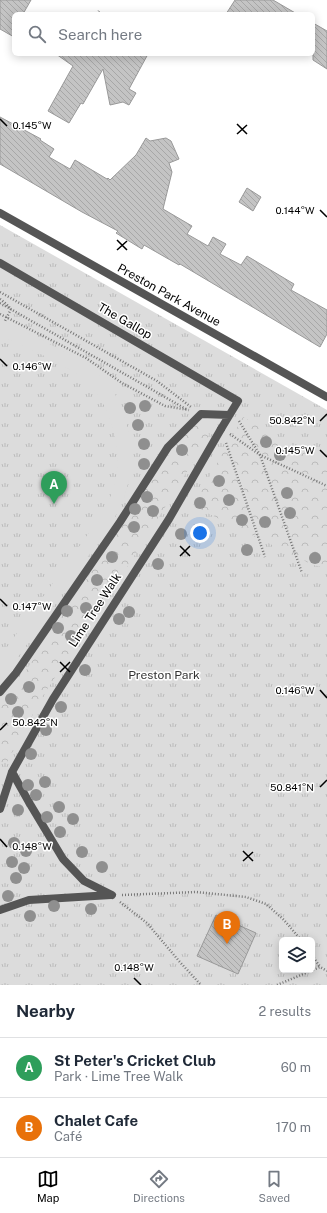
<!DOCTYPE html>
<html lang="en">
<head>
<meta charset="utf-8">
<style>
	body { margin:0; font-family:"Public Sans",sans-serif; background:#f2f2f3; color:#1f2937 }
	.controls { position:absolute; right:12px; bottom:12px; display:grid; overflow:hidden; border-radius:6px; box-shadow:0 2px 10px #0003 }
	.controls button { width:36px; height:36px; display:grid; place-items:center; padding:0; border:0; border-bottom:1px solid #e0e1e3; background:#fff; color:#1f2937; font:20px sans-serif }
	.you { position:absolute; left:200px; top:533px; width:14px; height:14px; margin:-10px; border:3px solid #fff; border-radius:50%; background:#1a73e8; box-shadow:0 0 0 6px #1a73e833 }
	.badge { display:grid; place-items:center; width:26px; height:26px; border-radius:50%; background:#000; color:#fff; font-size:13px; font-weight:700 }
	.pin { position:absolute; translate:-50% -33px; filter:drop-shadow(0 1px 2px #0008) }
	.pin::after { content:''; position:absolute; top:21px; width:14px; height:12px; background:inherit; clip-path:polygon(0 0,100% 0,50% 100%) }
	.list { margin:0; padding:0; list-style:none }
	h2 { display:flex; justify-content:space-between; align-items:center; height:52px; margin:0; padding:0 16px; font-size:17px }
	h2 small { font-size:13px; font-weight:400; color:#747a83 }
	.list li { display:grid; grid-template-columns:26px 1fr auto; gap:12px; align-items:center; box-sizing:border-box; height:60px; padding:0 16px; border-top:1px solid #e0e1e3 }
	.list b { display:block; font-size:15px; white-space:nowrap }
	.list p { margin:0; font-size:13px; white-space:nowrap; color:#747a83 }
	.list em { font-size:13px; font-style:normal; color:#747a83 }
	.icon { flex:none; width:22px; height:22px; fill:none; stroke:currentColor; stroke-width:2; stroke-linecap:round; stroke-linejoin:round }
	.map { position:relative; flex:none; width:327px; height:985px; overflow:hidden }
	.search { position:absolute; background:#fff; box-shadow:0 2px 10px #0003; left:12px; right:12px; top:12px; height:44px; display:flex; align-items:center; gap:10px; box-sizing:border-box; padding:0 14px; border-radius:6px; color:#747a83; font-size:15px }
	.sheet { height:172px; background:#fff }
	nav { display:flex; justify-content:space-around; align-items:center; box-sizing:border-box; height:56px; border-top:1px solid #e0e1e3; background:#fff; font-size:11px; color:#747a83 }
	nav a { display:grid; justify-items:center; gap:2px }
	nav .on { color:#000 }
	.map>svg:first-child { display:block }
	.grass { fill:url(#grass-tufts); fill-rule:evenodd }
	.forest { fill:url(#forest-crowns) }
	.garden { fill:#dcdcdc }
	.building { fill:url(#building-back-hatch); stroke:#999 }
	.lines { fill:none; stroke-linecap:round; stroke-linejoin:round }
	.path { stroke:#777; stroke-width:2.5; stroke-dasharray:1 2; stroke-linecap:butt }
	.lane { stroke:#555; stroke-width:8 }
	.street { stroke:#555; stroke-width:8 }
	.tree { fill:#8f8f8f }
	.ticks { fill:none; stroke:#000; stroke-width:1.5 }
	.labels { text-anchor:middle; stroke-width:3; stroke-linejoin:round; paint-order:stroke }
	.street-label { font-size:12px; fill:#000; stroke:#fff }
	.park-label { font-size:12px; fill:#333; stroke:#fff }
	.ticks-label { font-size:10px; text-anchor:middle; fill:#000; stroke:#fff; stroke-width:3; stroke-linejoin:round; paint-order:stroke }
</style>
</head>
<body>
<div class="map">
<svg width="327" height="985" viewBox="0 0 327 985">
	<defs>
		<pattern id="grass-tufts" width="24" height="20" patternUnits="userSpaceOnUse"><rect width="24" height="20" fill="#dcdcdc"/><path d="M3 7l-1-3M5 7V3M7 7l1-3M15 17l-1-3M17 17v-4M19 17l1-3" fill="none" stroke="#bbb"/></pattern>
		<pattern id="forest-crowns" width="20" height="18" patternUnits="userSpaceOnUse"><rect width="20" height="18" fill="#dcdcdc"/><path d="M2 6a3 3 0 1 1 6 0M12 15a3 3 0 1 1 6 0" fill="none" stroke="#bbb"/></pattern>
		<pattern id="building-back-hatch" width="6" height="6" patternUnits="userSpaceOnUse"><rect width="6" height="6" fill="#c4c4c4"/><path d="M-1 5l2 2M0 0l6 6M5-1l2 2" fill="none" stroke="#a7a7a7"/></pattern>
	</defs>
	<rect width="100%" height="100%" fill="#fff"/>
	<path class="grass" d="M0,225L327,410V985H0ZM282,940H312V970H282Z"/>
	<path class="forest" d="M243,417L327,464V568L313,565L193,506Z
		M197,420L206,422L209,435L169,501L105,602L44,694L7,762L0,764V702L21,678L94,568L156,471L172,449Z"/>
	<path class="garden" d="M0,319L85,362L103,378L115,394L124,414L129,435L131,457L129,480L124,498L114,519L0,683V657L103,513C120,480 122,454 110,419C106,407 98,393 88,383C63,361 29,350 0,335Z"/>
	<path class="building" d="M0,0H31L23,14H14V37L0,29Z
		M235,0H273L297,14H226Z
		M313,23L327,31V69L313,60Z
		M56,54H148L129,89L136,93L129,105L123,102L110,105L103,69L83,104L81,103L69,123L48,111L73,66Z
		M0,117L41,139L40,140L54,149L49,157L70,169L75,160L107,179L108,178L110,180L136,155L146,138L150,141L166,138L171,141L179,159L169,163L172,172L163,209L192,226L187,234L208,246L213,237L226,244L220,254L241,265L247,256L294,284L291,290L327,310V334L320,347L180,264L179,265L144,245L142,249L116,233L118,231L82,212L0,164Z
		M247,188L261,197L253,211L239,202Z
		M216,915L256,933L238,974L197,956Z"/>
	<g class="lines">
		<path class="path" d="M97,14L99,11
			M0,292L157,381L191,407
			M0,299L4,302L11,309L5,321
			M0,303L186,409
			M0,314L86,358L122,383L165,406L189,410
			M239,421L260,455L327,486
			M230,434L260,455L302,573
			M226,443L265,557
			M122,895L196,892L246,897L266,904L284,920L301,940
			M120,902L147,923L179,961L201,985
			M312,955L320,967
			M277,985L320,967L327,971"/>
		<path class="lane" d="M0,263L238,401L221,429
			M0,692L16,673L120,522L168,447L201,414L229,415"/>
		<path class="street" d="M0,213L327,397
			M12,772L30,804L63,859L84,881L112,895
			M0,809L12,772L53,699L169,519L221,429
			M0,910L29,900L111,895"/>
	</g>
	<g class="tree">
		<circle cx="145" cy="406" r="6"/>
		<circle cx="130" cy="408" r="6"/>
		<circle cx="138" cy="425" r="6"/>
		<circle cx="266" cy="442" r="6"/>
		<circle cx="144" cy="444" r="6"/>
		<circle cx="182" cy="450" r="6"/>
		<circle cx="280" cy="455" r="6"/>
		<circle cx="144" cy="464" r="6"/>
		<circle cx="219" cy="481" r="6"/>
		<circle cx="287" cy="493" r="6"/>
		<circle cx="147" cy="497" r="6"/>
		<circle cx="229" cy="500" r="6"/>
		<circle cx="200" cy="503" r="6"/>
		<circle cx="135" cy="509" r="6"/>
		<circle cx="153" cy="511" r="6"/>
		<circle cx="290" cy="513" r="6"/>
		<circle cx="242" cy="520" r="6"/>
		<circle cx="265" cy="522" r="6"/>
		<circle cx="134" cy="527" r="6"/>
		<circle cx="181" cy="534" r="6"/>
		<circle cx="247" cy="550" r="6"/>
		<circle cx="112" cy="557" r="6"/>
		<circle cx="315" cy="558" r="6"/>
		<circle cx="158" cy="564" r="6"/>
		<circle cx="97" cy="580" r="6"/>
		<circle cx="86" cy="608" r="6"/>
		<circle cx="67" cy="611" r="6"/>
		<circle cx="129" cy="612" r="6"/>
		<circle cx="119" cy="619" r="6"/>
		<circle cx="58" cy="628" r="6"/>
		<circle cx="71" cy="636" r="6"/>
		<circle cx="85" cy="670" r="6"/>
		<circle cx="29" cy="687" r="6"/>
		<circle cx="11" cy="699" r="6"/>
		<circle cx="61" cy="707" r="6"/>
		<circle cx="18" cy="712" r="6"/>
		<circle cx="46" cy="730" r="6"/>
		<circle cx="31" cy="754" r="6"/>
		<circle cx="45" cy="782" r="6"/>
		<circle cx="28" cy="785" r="6"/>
		<circle cx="36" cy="795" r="6"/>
		<circle cx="59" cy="807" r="6"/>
		<circle cx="18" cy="810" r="6"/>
		<circle cx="47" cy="817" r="6"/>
		<circle cx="73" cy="819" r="6"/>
		<circle cx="60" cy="832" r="6"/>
		<circle cx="14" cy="843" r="6"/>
		<circle cx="26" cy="851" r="6"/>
		<circle cx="82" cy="852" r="6"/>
		<circle cx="12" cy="862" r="6"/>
		<circle cx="102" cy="867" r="6"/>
		<circle cx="24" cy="868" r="6"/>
		<circle cx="16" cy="878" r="6"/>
		<circle cx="8" cy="896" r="6"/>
		<circle cx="54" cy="906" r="6"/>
		<circle cx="91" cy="909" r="6"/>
		<circle cx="30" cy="916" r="6"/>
	</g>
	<path class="ticks" d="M0,119L7,126M237,124L247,134M237,134L247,125M320,210L327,217M117,240L127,250M117,250L127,241M0,359L7,366M320,421L327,414M320,450L327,457M180,546L190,556M180,556L190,546M0,599L7,606M60,662L70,672M60,672L70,662M320,690L327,698M0,730L7,723M320,787L327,780M0,839L7,847M243,851L253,861M243,861L253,852M134,978L141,985"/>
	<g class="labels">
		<g class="street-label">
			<text transform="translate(169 295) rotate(29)" y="4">Preston Park Avenue</text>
			<text transform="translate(125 321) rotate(30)" y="4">The Gallop</text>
			<text transform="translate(95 610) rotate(-57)" y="4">Lime Tree Walk</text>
		</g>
		<g class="park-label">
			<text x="164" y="679">Preston Park</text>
		</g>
	</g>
	<g class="ticks-label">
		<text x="32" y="129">0.145°W</text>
		<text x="295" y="214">0.144°W</text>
		<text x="32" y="370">0.146°W</text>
		<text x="292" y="424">50.842°N</text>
		<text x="295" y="454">0.145°W</text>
		<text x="32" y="610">0.147°W</text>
		<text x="295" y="694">0.146°W</text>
		<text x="35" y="726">50.842°N</text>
		<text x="292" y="791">50.841°N</text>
		<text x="32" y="850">0.148°W</text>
		<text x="134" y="971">0.148°W</text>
	</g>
</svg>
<div class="controls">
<button><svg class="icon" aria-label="layers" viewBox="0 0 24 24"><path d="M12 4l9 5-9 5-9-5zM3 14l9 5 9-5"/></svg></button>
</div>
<div class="you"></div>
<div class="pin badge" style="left:54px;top:504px;background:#2e9e5b">A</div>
<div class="pin badge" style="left:227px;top:944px;background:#e8710a">B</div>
<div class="search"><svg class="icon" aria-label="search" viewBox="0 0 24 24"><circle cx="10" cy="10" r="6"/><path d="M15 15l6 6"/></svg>Search here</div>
</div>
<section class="sheet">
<h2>Nearby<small>2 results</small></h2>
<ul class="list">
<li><span class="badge" style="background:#2e9e5b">A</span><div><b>St Peter's Cricket Club</b><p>Park · Lime Tree Walk</p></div><em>60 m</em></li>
<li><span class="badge" style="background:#e8710a">B</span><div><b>Chalet Cafe</b><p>Café</p></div><em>170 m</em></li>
</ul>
</section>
<nav>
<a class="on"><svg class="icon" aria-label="map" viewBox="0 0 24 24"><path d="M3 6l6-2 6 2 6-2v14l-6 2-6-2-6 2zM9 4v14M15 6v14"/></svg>Map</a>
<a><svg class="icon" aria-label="directions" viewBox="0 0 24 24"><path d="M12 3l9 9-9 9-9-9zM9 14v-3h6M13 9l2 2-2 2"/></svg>Directions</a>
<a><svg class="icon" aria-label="saved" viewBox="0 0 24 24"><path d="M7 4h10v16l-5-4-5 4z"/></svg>Saved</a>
</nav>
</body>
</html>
